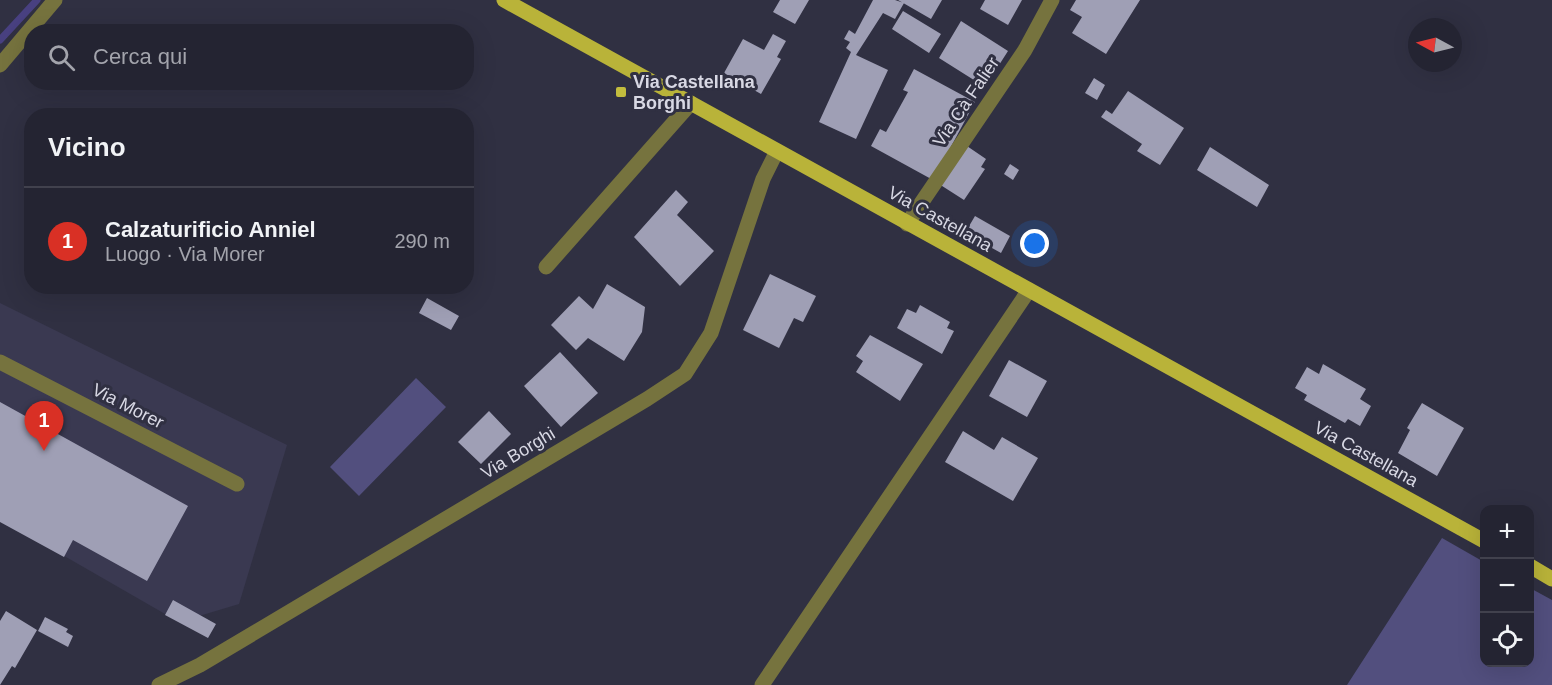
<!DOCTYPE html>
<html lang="it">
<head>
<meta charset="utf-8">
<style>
	body { margin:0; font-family:Arial,sans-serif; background:#30303e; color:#f1f3f6 }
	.controls { position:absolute; right:18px; bottom:18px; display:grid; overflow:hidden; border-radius:12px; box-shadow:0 6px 24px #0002 }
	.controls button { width:54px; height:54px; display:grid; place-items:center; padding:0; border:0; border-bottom:2px solid #41414d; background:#242432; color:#f1f3f6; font:30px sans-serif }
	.compass { position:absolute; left:1408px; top:18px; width:54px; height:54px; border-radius:50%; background:#242432; box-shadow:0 6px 24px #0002; rotate:277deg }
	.you { position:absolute; left:1035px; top:244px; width:21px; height:21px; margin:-15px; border:4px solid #fff; border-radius:50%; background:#1a73e8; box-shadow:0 0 0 9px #1a73e833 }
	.badge { display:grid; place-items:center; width:39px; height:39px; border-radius:50%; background:#d93025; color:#fff; font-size:20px; font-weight:700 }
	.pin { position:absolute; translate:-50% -50px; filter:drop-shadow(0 2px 3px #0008) }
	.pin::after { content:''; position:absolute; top:32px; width:21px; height:18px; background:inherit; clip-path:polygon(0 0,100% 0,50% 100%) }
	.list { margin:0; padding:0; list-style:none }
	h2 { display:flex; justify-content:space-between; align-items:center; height:78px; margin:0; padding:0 24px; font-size:26px }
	h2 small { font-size:20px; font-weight:400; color:#a3a4ac }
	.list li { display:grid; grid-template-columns:39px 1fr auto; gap:18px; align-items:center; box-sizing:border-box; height:108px; padding:0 24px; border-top:2px solid #41414d }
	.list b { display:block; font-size:22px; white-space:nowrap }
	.list p { margin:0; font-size:20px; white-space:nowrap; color:#a3a4ac }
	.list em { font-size:20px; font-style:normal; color:#a3a4ac }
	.icon { flex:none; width:33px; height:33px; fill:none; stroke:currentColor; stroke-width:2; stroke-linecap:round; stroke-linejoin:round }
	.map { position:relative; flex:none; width:1552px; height:685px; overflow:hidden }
	.search { position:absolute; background:#242432; box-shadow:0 6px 24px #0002; left:24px; top:24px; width:450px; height:66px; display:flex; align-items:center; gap:15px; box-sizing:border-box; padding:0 21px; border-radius:24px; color:#a3a4ac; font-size:22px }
	.panel { position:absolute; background:#242432; box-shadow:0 6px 24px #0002; left:24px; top:108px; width:450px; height:186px; border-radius:24px }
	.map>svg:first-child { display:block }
	.built { fill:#3a3951 }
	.green { fill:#524f7e }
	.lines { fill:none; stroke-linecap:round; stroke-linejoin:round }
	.stream { stroke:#484080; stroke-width:7 }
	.building { fill:#9f9fb5 }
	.minor { stroke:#76733e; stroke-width:15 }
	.major { stroke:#b9b339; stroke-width:15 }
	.poi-dot { fill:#c3bd3e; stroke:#303042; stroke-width:2 }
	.labels { text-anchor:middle; stroke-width:6; stroke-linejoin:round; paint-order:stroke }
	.poi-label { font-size:18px; font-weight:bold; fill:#d8d8e4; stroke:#303042; text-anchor:start }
	.street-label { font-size:18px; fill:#d8d8e4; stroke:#303042 }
</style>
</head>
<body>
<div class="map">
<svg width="1552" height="685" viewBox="0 0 1552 685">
	<rect width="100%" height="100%" fill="#303042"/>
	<path class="built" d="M0,303L287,445L239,604L179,622L0,519Z"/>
	<path class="green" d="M416,378L446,407L359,496L330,467Z
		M1442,538L1484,562V662H1530V588L1552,600V685H1347Z"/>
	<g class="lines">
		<path class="stream" d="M0,40L37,0"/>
	</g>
	<path class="building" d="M780,0H809L795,24L773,12Z
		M873,0H895L904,3L895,19L883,13L856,55L888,70L856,139L819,122L851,52L846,48L850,42L844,39L849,30L855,34Z
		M898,0H942L931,19Z
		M985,0H1022L1008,25L980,9Z
		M1076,0H1140L1106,54L1072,33L1082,17L1070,10Z
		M903,11L941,34L929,53L892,29Z
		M961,21L1008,51L985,87L939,58Z
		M773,34L786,41L777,57L781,59L761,94L724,73L743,39L764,50Z
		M914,69L975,102L933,180L871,146L880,129L886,132L908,92L903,90Z
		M1094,78L1105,85L1097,100L1085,93Z
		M1128,91L1184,128L1160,165L1137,151L1142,144L1101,117L1106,110L1112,114Z
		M964,144L986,159L981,167L985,169L964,200L939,184Z
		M1210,147L1269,185L1257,207L1197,170Z
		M1010,164L1019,170L1013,180L1004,174Z
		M676,190L688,202L677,215L714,251L680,286L634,237Z
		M975,216L1010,236L1001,253L965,233Z
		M770,274L816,296L803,322L794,318L779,348L743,330Z
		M607,284L645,307L642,332L624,361L588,338L576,350L551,325L579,296L593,309Z
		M427,298L459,316L451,330L419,313Z
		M920,305L950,322L947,328L954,331L942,354L897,328L907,309L916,313Z
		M870,335L923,364L900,401L856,372L863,361L856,356Z
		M560,352L598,393L561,427L524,386Z
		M1009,360L1047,381L1027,417L989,396Z
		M1323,364L1366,389L1360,399L1371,406L1360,426L1348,419L1345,423L1304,400L1307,395L1295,388L1307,367L1319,374Z
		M0,402L188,506L147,581L73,540L64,557L0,522Z
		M1422,403L1464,428L1437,476L1398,453L1410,430L1407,428Z
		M489,411L511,434L481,464L458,442Z
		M963,431L994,450L1002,437L1038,458L1013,501L945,462Z
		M173,600L216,624L208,638L165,615Z
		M6,611L37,630L15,668L12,666L0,685V621Z
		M45,617L68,629L66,632L73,636L68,647L38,631Z"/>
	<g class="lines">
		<path class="minor" d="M0,65L55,0
			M907,224L1025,50L1052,0
			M546,267L691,103
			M0,362L237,484
			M159,685L200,665L647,399L685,374L711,333L763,179L777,151
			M762,685L1029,290"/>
		<path class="major" d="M504,0L1484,541
			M1530,566L1552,579"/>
	</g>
	<rect class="poi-dot" x="615" y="86" width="12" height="12" rx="3"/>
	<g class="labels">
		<g class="poi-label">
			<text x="633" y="88">Via Castellana<tspan x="633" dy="21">Borghi</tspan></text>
		</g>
		<g class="street-label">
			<text transform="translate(966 102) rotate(-56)" y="6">Via Cà Falier</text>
			<text transform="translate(940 219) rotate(29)" y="6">Via Castellana</text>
			<text transform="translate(128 406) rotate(27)" y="6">Via Morer</text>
			<text transform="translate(518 453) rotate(-31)" y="6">Via Borghi</text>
			<text transform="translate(1366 454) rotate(29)" y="6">Via Castellana</text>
		</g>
	</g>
</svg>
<div class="controls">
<button>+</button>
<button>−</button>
<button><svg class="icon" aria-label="locate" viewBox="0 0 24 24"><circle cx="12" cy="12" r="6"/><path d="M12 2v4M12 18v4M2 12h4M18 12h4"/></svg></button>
</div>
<svg class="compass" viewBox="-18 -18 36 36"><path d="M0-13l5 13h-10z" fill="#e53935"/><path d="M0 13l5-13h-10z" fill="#a3a4ac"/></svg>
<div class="you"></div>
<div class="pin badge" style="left:44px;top:451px">1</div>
<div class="search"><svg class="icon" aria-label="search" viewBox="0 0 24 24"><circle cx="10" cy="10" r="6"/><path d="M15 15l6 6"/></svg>Cerca qui</div>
<section class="panel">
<h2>Vicino<small></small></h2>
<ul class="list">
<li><span class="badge">1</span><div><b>Calzaturificio Anniel</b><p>Luogo · Via Morer</p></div><em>290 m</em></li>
</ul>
</section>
</div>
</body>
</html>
